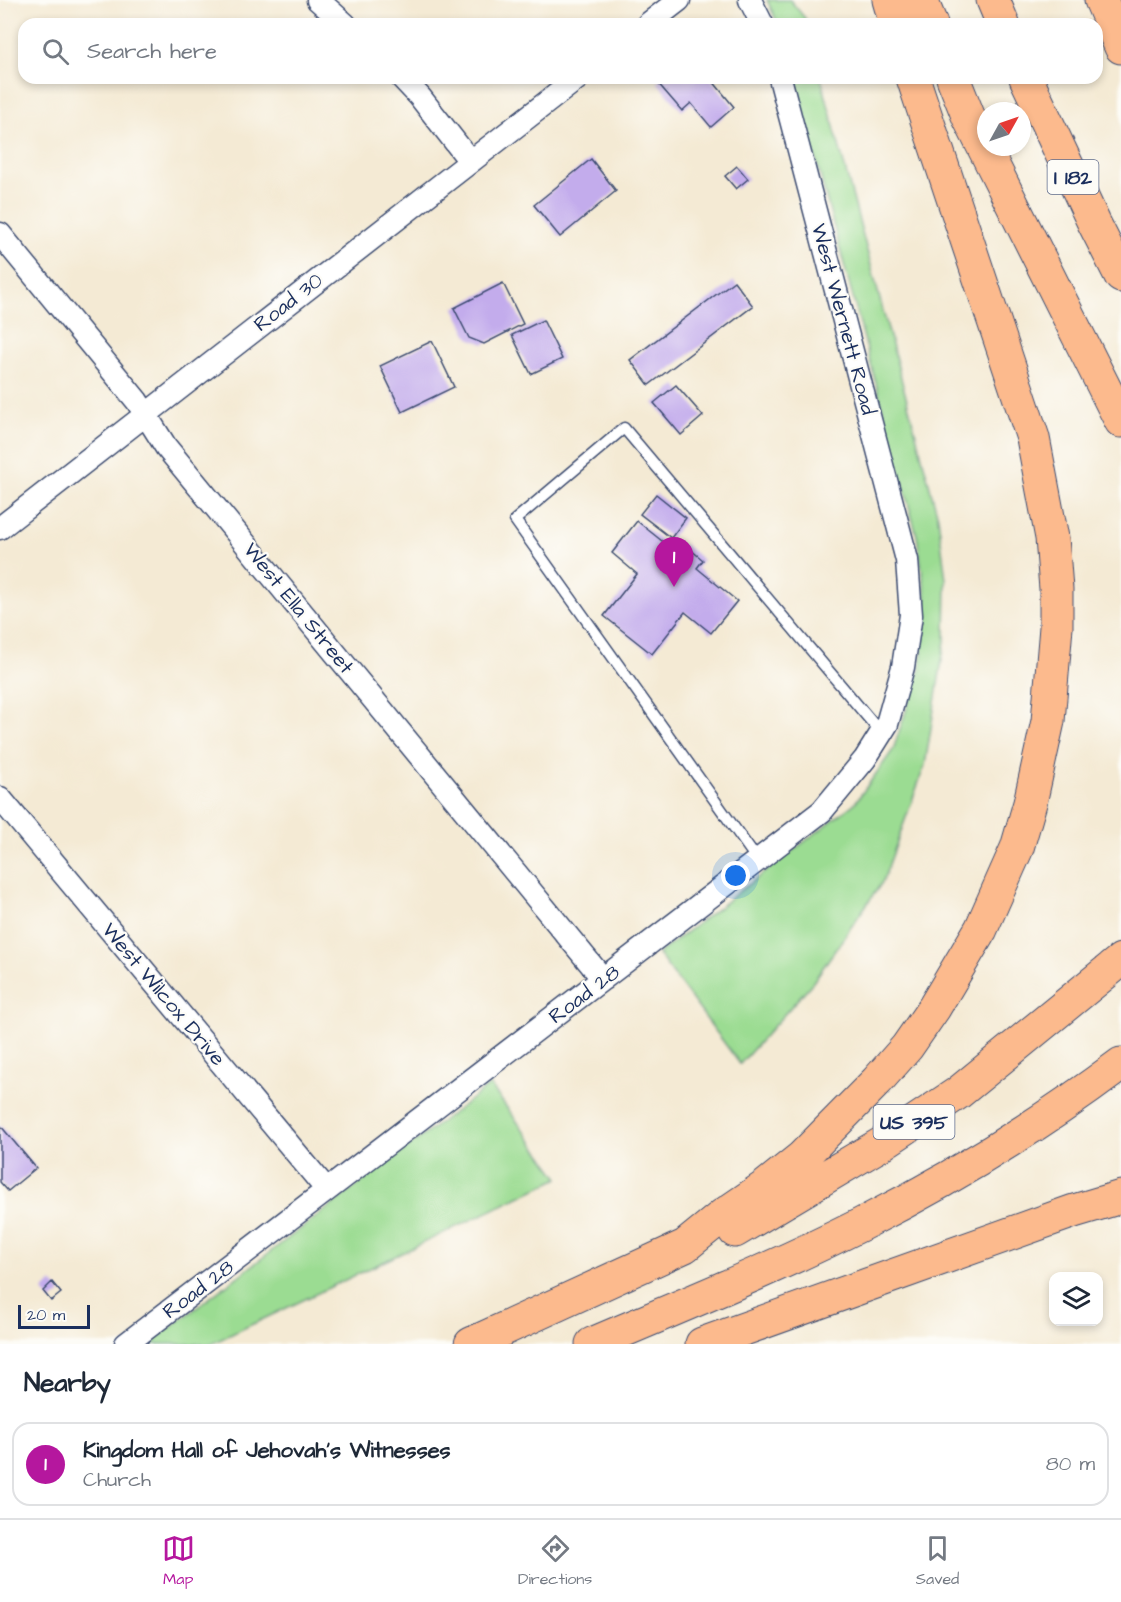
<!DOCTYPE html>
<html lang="en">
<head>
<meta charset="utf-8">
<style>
	body { margin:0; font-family:"Architects Daughter",sans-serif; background:#f2f2f3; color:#1f2937 }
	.controls { position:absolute; right:18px; bottom:18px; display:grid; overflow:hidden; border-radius:12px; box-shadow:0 3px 9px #0003 }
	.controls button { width:54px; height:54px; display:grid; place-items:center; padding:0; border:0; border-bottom:2px solid #e0e1e3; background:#fff; color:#1f2937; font:30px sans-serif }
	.compass { position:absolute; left:977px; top:102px; width:54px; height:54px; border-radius:50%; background:#fff; box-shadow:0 3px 9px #0003; rotate:50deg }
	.scale { position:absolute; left:18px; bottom:15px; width:72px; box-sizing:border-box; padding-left:6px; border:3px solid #1b2f5e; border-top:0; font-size:16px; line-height:21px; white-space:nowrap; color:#1b2f5e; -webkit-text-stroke:4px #fdfcf7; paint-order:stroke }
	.you { position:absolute; left:736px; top:876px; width:21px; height:21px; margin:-15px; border:4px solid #fff; border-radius:50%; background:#1a73e8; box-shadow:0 0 0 9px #1a73e833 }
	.badge { display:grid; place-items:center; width:39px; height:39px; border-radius:50%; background:#b5179e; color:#fff; font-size:20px; font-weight:700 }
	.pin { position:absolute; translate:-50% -50px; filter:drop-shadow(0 2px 3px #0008) }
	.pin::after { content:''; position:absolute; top:32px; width:21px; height:18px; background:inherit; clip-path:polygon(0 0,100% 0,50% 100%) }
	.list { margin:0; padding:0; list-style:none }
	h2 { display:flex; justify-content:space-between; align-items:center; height:78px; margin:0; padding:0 24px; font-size:26px }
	h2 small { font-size:20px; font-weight:400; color:#747a83 }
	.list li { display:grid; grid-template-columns:39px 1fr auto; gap:18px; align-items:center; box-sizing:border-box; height:84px; margin:0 12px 12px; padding:0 12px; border:2px solid #e0e1e3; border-radius:18px }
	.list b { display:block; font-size:22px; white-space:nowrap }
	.list p { margin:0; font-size:20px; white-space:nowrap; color:#747a83 }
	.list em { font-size:20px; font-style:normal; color:#747a83 }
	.icon { flex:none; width:33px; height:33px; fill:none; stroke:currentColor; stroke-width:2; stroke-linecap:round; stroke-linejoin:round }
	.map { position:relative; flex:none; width:1121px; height:1344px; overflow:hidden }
	.search { position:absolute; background:#fff; box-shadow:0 3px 9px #0003; left:18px; right:18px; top:18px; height:66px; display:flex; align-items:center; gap:15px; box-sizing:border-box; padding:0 21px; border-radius:18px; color:#747a83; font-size:22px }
	.sheet { height:174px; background:#fff }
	nav { display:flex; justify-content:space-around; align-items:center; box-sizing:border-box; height:84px; border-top:2px solid #e0e1e3; background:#fff; font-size:16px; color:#747a83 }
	nav a { display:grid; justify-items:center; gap:3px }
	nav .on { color:#b5179e }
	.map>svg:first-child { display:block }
	.green { fill:#9bdc92; stroke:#5b8678; stroke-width:1.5 }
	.building { fill:#c3acec }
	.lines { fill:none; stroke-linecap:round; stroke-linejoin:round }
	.lane-casing { stroke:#3c4b70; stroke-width:13 }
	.street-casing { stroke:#3c4b70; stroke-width:25 }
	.highway-casing { stroke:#3c4b70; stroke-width:35 }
	.lane { stroke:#fff; stroke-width:10 }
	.street { stroke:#fff; stroke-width:22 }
	.highway { stroke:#fcba8d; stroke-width:33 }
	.labels { text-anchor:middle; stroke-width:4.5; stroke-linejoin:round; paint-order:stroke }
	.shield { fill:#fdfcf7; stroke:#5f6c8c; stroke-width:1.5 }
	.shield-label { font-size:20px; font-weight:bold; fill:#1b2f5e }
	.street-label { font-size:21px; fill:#1b2f5e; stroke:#fdfcf7 }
</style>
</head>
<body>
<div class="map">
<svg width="1121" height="1344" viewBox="0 0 1121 1344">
	<rect width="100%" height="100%" fill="#fdfcf7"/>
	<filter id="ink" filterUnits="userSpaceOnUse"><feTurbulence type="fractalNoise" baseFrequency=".0167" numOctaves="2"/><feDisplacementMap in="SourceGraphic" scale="12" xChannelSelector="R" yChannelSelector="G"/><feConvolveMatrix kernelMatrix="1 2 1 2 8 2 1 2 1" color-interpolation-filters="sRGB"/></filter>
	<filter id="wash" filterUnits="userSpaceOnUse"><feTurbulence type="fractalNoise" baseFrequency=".008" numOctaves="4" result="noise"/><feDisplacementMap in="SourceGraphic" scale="24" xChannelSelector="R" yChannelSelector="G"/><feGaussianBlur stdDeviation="1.35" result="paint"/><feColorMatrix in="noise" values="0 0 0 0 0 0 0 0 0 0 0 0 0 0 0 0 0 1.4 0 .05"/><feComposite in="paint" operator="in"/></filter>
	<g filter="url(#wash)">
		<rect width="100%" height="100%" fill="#f4ead4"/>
		<path class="green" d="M767,0H790L805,18L807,24H778Z
			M794,78H821L938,517L946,580L945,641L925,765L883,881L813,982L740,1064L658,954L855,803L893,750L921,666L926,597L917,536Z
			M490,1085L559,1178L211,1344H149Z"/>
		<g id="blocks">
			<path class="building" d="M661,78H714L712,80L734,107L711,127L691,103L682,111L657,82Z
				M591,159L616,191L560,237L534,205Z
				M737,166L748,179L736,189L725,176Z
				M734,281L753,306L649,385L630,360Z
				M503,283L523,324L484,344L469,338L454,308Z
				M543,320L562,359L531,374L512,335Z
				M432,341L454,387L402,412L380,366Z
				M676,385L703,416L681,435L654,403Z
				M656,494L686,518L671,538L640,514Z
				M637,521L677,553L684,544L703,560L697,568L737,601L711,633L685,612L652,654L604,616L637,574L612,553Z
				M0,1125L36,1168L8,1191L0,1182Z
				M52,1282L61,1293L51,1301L43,1291Z"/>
		</g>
	</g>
	<g filter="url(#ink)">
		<use href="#blocks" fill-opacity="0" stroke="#3c4b70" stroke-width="1.5"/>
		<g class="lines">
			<defs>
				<path id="lane" d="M758,861L515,520L624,428L881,733"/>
				<path id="street" d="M318,0L345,24
					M750,0L762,24
					M648,24L679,0
					M402,78L420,97L470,161
					M0,234L137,401L166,447L603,979
					M0,528L578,78
					M0,798L327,1190
					M126,1344L822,811L865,759L887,724L903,667L911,615L907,560L780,78"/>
				<path id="highway" d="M889,0L896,24
					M921,0L931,24
					M993,0L1003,24
					M1101,0L1121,47
					M953,78L969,118L1121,421
					M1026,78L1094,223L1121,276
					M735,1231L883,1143L958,1093L1121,960
					M471,1344L685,1246L722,1216L766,1186L801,1158L877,1081L907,1047L934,1008L981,929L1017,848L1030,803L1048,721L1056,627V589L1052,538L1033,438L913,78
					M592,1344C683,1305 775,1268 862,1224C953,1178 1040,1125 1121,1064
					M702,1344L1074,1211L1121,1197"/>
			</defs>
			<use href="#lane" class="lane-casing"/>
			<use href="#street" class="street-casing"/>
			<use href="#highway" class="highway-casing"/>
			<use href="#lane" class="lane"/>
			<use href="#street" class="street"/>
			<use href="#highway" class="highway"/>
		</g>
	</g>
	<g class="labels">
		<g class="shield">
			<rect x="1047.5" y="160" width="51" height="34" rx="4.5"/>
			<rect x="873.5" y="1105" width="81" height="34" rx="4.5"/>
		</g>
		<g class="shield-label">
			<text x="1073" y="184">I 182</text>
			<text x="914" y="1129">US 395</text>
		</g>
		<g class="street-label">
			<text transform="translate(288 302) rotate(-38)" y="7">Road 30</text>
			<text transform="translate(844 319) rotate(75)" y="7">West Wernett Road</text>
			<text transform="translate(299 608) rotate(51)" y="7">West Ella Street</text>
			<text transform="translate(164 994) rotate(50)" y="7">West Wilcox Drive</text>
			<text transform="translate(584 994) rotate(-37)" y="7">Road 28</text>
			<text transform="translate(198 1289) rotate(-37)" y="7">Road 28</text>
		</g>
	</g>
</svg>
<div class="controls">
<button><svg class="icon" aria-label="layers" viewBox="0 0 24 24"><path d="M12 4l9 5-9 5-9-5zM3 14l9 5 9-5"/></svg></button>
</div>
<svg class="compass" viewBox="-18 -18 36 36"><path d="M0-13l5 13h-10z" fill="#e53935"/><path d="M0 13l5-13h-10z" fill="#747a83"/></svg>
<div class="scale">20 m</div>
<div class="you"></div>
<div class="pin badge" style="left:674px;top:587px">1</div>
<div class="search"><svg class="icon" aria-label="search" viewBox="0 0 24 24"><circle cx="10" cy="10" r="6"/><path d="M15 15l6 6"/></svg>Search here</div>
</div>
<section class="sheet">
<h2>Nearby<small></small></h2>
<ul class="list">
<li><span class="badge">1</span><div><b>Kingdom Hall of Jehovah's Witnesses</b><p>Church</p></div><em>80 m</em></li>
</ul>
</section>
<nav>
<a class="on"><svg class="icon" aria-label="map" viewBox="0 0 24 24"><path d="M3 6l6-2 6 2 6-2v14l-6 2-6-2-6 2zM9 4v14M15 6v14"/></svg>Map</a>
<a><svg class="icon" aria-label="directions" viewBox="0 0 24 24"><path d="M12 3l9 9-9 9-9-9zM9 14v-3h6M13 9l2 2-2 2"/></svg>Directions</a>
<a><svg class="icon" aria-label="saved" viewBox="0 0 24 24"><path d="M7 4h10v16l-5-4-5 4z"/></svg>Saved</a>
</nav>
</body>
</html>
